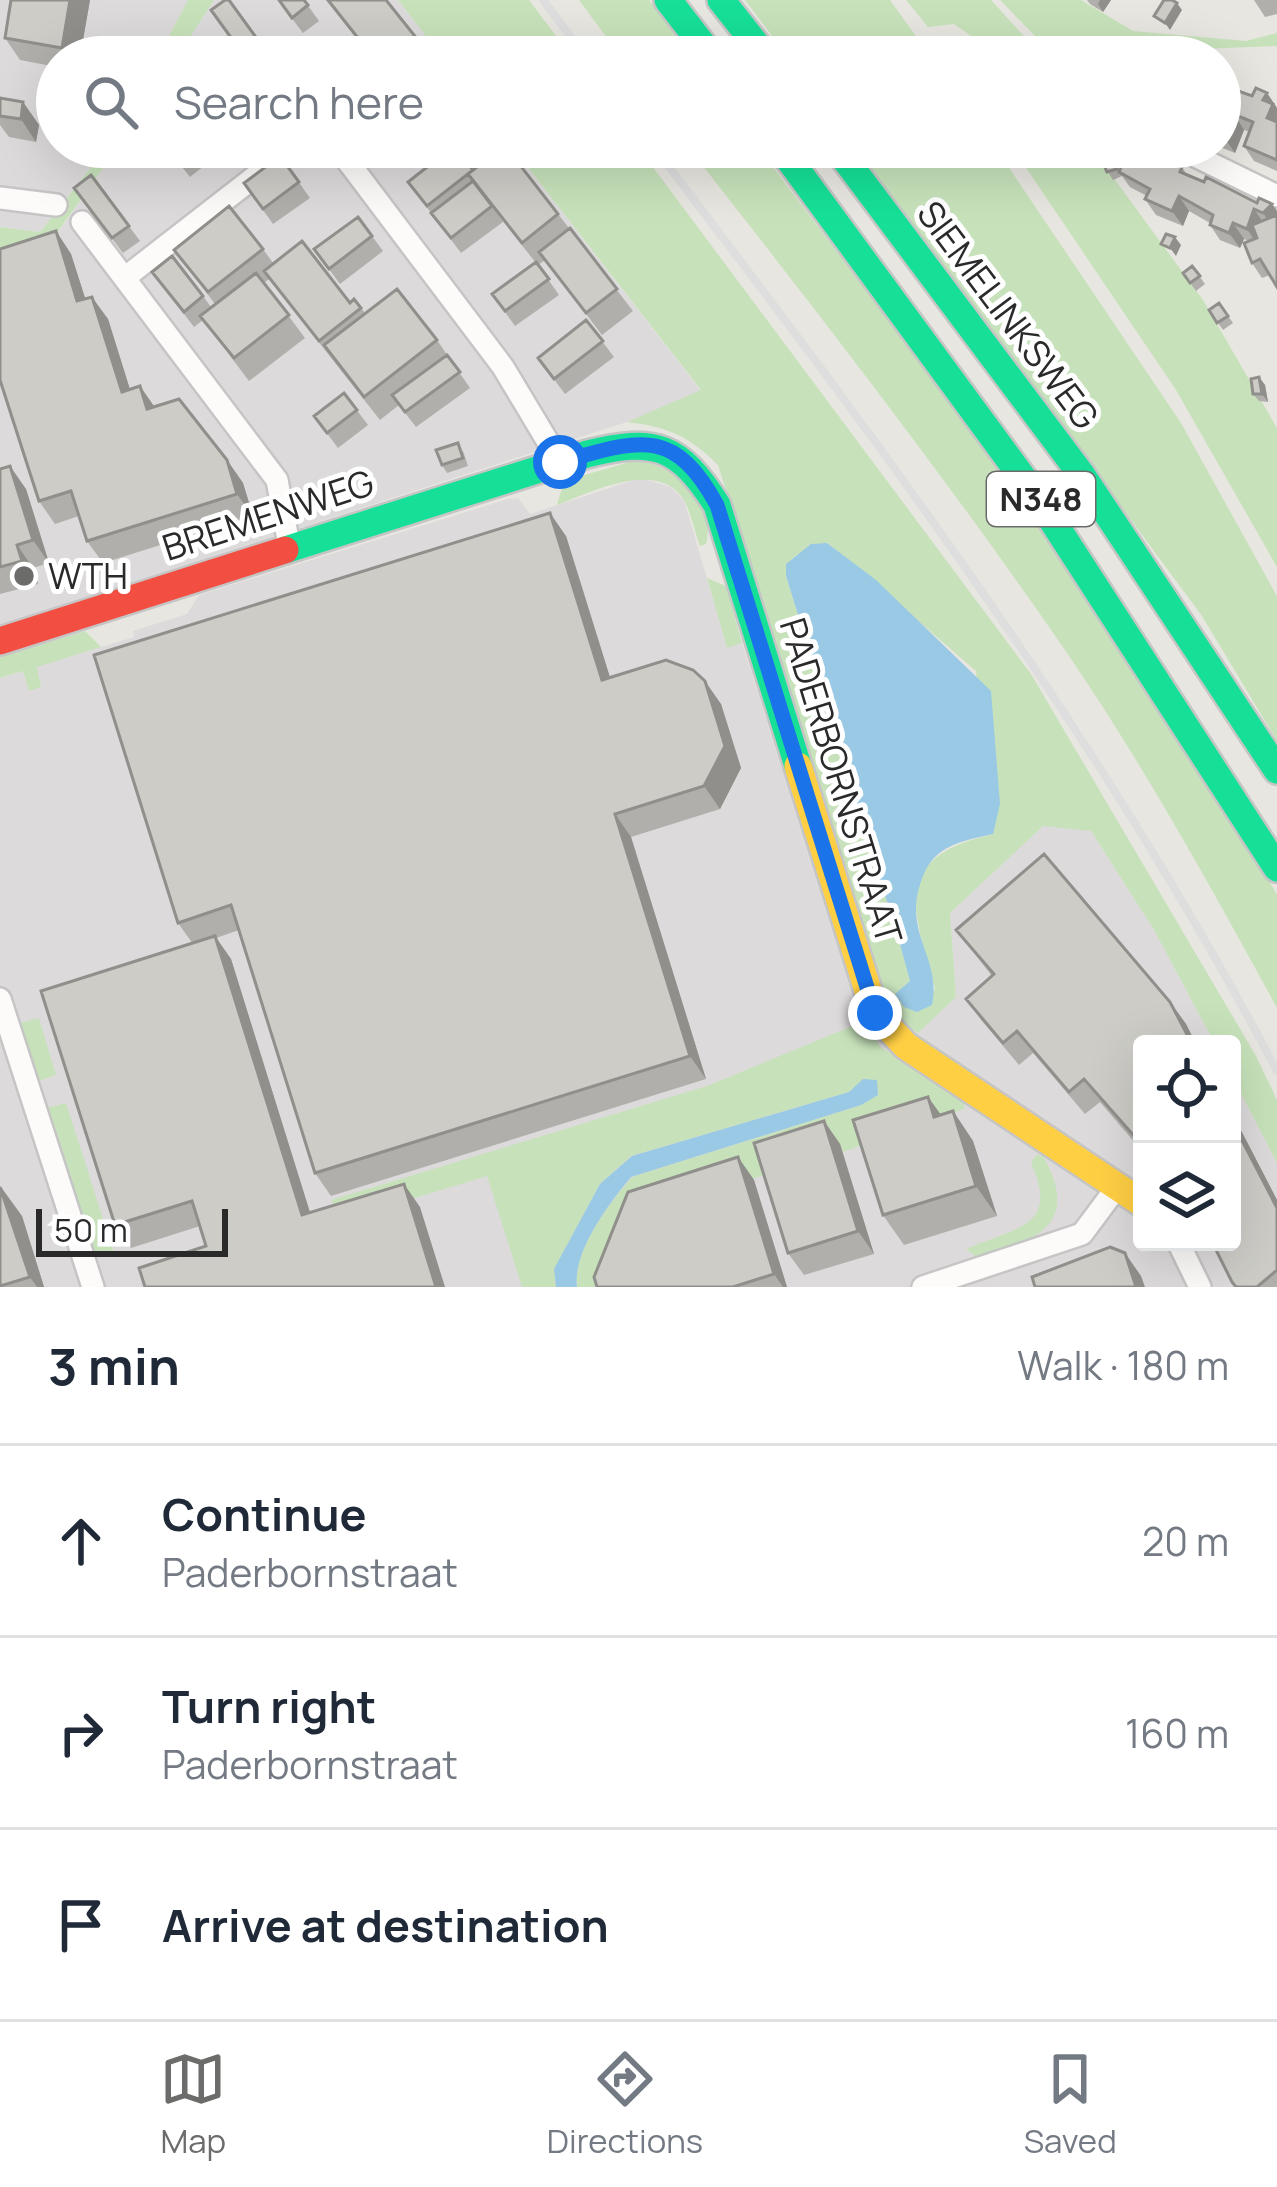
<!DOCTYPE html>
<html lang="en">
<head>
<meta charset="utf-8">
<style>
	body { margin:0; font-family:Manrope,sans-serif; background:#f6f6f7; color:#1f2937 }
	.controls { position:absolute; right:36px; bottom:36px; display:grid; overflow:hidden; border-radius:12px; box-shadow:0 12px 48px #0002 }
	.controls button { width:108px; height:108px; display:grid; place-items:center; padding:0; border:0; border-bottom:3px solid #e0e1e3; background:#fff; color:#1f2937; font:60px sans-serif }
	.scale { position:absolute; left:36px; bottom:30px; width:192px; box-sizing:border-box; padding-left:12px; border:6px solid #2a2a2a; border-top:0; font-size:33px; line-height:42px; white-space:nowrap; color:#2a2a2a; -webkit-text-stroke:9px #fff; paint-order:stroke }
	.stop { position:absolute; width:36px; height:36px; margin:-27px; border:9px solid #1a73e8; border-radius:50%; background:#fff }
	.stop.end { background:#1a73e8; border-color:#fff; box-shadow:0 3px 12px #0008 }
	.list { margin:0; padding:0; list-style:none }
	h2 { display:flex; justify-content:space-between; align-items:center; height:156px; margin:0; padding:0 48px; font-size:51px }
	h2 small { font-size:39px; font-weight:400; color:#747a83 }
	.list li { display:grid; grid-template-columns:78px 1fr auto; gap:36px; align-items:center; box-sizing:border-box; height:192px; padding:0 48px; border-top:3px solid #e0e1e3 }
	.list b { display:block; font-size:45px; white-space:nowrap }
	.list p { margin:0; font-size:39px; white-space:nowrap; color:#747a83 }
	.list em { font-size:39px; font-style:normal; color:#747a83 }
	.icon { flex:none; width:66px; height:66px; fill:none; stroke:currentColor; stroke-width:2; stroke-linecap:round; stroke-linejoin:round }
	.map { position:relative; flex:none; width:1277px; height:1287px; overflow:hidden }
	.search { position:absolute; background:#fff; box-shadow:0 12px 48px #0002; left:36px; right:36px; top:36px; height:132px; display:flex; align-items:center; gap:30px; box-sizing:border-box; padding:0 42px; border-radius:66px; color:#747a83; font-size:45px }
	.sheet { height:732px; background:#fff }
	nav { display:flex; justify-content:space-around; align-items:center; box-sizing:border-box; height:168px; border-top:3px solid #e0e1e3; background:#fff; font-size:33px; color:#747a83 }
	nav a { display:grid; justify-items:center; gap:6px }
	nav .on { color:#6c6c6a }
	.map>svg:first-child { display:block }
	.industrial { fill:#dddadb }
	.green { fill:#c7e2bb; fill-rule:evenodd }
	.water { fill:#99c9e5 }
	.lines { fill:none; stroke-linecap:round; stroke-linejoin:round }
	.street-casing { stroke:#c6c5c5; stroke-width:26 }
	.fast-casing { stroke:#c6c5c5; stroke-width:32 }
	.slow-casing { stroke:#c6c5c5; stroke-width:32 }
	.jam-casing { stroke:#c6c5c5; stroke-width:32 }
	.street { stroke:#fcfbfa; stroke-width:21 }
	.fast { stroke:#16e098; stroke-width:27 }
	.slow { stroke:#ffcf43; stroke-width:27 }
	.jam { stroke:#f24e42; stroke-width:27 }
	.rail { stroke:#dedede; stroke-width:8 }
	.wall { fill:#b0afab }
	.shaded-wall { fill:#908f8b }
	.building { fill:#cdccc7; stroke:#908f8b; stroke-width:3 }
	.route { stroke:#1a73e8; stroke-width:15 }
	.poi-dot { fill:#6c6c6a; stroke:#fff; stroke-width:4.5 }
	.labels { text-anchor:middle; stroke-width:10; stroke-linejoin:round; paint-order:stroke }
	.shield { fill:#fff; stroke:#6a6a6a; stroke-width:3 }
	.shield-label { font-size:33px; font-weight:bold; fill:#2a2a2a }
	.street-label { font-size:36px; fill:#2a2a2a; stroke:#fff }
	.poi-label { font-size:36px; fill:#2a2a2a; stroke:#fff; text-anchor:start }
</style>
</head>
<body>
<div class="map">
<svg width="1277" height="1287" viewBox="0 0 1277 1287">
	<rect width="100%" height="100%" fill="#e8e6e0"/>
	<path class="industrial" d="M0,0H188L158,57H57V147H107L40,232L0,227Z
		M214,0H398L442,57H177Z
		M118,147H512L701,391L627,422L0,625V253L53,240Z
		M640,478L671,487L684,500L727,647L742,643L862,1021L956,997L950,913L1043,825L1091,831L1154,930L1215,1044H1142V1242H1232V1076L1277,1163V1287H0V678L23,671L29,690L36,667L134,637L133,631L187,614L199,595L508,499L518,498L530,514Z"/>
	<path class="green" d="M188,0H214L177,57H158Z
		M398,0H529L572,57H442Z
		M579,0H649L691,57H621Z
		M745,0H890L931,57H788Z
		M906,0H991L1030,43H981L954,24L928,27Z
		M1000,0H1081L1133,31L1246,41L1277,33V46L1171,50L1052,43L1037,38Z
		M107,147H118L52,240L0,253V227L40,232Z
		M512,147H638L1031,674L1256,1056L1277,1100V1163L1232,1076V1044H1215L1154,930L1091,831L1043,826L950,913L956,997L918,1033L892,1015L718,465C689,436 668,427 627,422L701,390ZM828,543L976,671L993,834C889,858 913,907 935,989L918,1012L904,1006L896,994L910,981L898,937L786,576C787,552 808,550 828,543Z
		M688,147H758L1033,512L1242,832L1277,895V1008C1212,889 1146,769 1069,656C949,481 819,314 688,147Z
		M855,147H995L1181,423L1277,596V741L1202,616Z
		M1012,147H1091L1203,300L1277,428V567L1176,390Z
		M633,461C672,461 717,502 706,544L700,546C695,532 691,513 684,500C658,458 591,492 557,505L564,481Z
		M707,578L726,586L742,643L727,648Z
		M85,631L101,647L37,667L41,687L29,691L23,671L0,678V657Z
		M39,1018L56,1075L38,1081L20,1023Z
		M862,1022L881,1047L964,1100V1109L843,1152L839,1144L771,1173L642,1214L609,1287H577C572,1253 609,1203 632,1177L861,1105L863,1079L849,1092L631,1156L600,1184L554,1269L556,1287H522L487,1176L340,1221L331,1200L707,1086Z
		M66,1103L114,1253L106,1257L91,1251L47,1108Z
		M1036,1155L1043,1156C1082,1226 1035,1240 978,1258L966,1249C1017,1227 1060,1227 1031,1163Z"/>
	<path class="water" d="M827,543L876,580L991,691L1000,804L993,834C963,841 936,844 923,876C900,933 942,955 932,1005L917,1012L904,1007L895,994L910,981L898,937L786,576V564L811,544Z
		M863,1079L877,1080L878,1095L861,1105L631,1177C609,1203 572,1253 577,1287H556L554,1269L600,1184L632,1156L849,1092Z"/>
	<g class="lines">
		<defs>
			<path id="street" d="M337,147L503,367L560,462
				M1177,147L1277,196
				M0,198L56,205
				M82,222L277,480L289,545
				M127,276L293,147
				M0,999L93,1287
				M1178,1242L1200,1287
				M923,1287L1082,1234L1117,1187"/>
			<path id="fast" d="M668,0L712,57
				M721,0L766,57
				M780,147L1039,500L1277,868
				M836,147L1081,474L1277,770
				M285,550L587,454C655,437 679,445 717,505L798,766"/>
			<path id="slow" d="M798,766L875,1013L906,1046L1142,1203"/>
			<path id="jam" d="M0,641L285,550"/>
		</defs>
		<use href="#street" class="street-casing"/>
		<use href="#fast" class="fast-casing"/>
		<use href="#slow" class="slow-casing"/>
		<use href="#jam" class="jam-casing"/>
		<use href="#street" class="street"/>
		<use href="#fast" class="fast"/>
		<use href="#slow" class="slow"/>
		<use href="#jam" class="jam"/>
		<path class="rail" d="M543,0L586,57
			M654,147C880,444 1103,739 1277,1071"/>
	</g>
	<path class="wall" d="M11,0H90L80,57H57V67L20,60L5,38Z
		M229,0L270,57H245Z
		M278,0H304L319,21L303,33Z
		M326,0H386L430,57H371Z
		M1087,0H1111L1103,12L1090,4Z
		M1254,0H1277V14L1265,17Z
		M1267,93L1277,108V171L1254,161L1244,146L1250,132L1244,130L1235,153L1220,147V98L1227,101Z
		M0,98L23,102L39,125L36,142L9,137L0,125Z
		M166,147H228L190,177Z
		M376,147H405L387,161Z
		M445,147H477L463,158L473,170L558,214L633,311L602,335L545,260L538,265L559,295L515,326L492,294L536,263L498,215L503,222L461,253L408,182L456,162Z
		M1093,147H1106L1117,162L1115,163L1120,171L1125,158L1120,160L1111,147H1140L1138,153L1135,154L1182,167L1187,175L1257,203L1272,204L1277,211V287L1270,275L1262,278L1252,263L1249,241L1244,239L1240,248L1220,240L1210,225V223L1189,211L1183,226L1156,215L1145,199L1147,196L1130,187L1122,176L1113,180Z
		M280,156L310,198L273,224L244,183Z
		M91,175L140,241L123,253L74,188Z
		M358,217L383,251L340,284L314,249Z
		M56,231L71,254L85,298L108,319L130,390L227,460L243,483L253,516L103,563L87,541L79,516L55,524L39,501Z
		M263,249L273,263L350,303L354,299L365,313L437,340L470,388L416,427L399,405L380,420L269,279L264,283L305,338L249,381L203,320L194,327L152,272L203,296L211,307L215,304L174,250Z
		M1192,266L1205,284L1196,291L1183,273Z
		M1219,303L1233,323L1223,330L1209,310Z
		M586,320L614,357L565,394L538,358Z
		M1259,377L1265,385L1268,402L1259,401L1253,394Z
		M344,393L368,425L338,448L314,416Z
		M463,451L468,466L447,473L442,465Z
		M0,469L26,489L49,563L33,568L38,584L0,594Z
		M566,536L610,678L721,704L741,768L720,809L631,837L706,1079L331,1196L315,1173L239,930L216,938L231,959L310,1213L420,1207L206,1246L200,1226L131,1248L115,1225L193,944L178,923Z
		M956,930L1170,1002L1186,1024L1196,1044H1142V1151L1100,1102L1085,1114L1033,1053L1019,1065L982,1021L966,999L992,976Z
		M928,1097L941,1115L953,1111L973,1141L997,1216L904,1245L883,1215Z
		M1232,1113L1277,1200V1287H1235L1232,1242Z
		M824,1121L840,1144L874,1254L804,1275L788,1253Z
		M738,1157L754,1180L787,1287H597Z
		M22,1216L44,1287H0Z"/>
	<path class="shaded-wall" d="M70,0H90L80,57H68L62,48Z
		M1100,0H1111L1103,12L1098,4Z
		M1177,3L1182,10L1170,30L1165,23Z
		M1267,93L1277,108V132L1267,118L1263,100Z
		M23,102L39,125L36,142L21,119Z
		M1234,114L1244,130L1235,153L1224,137Z
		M1179,196L1189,211L1183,226L1172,211Z
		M1272,204L1277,211V225L1274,229L1263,213Z
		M1254,209L1265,225L1257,244L1247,229Z
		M1233,223L1244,239L1240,248L1229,233Z
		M56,231L71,254L93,323L77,301Z
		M1175,237L1181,245L1176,256L1170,248Z
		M92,297L108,319L138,415L122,392Z
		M1259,377L1265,385L1268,402L1262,394Z
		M140,386L156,409H147Z
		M227,460L243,483L253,516L237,494Z
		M10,466L26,489L49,563L33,540Z
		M550,513L566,536L618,703L602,680Z
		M17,545L33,568L38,584L22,561Z
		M705,681L721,704L741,768L720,809L704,786Z
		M615,814L631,837L706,1079L690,1056Z
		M215,936L231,959L318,1238L302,1215Z
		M1170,1002L1186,1024L1196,1044H1192Z
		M928,1097L949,1126L934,1117Z
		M953,1111L973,1141L997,1216L976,1186Z
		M1232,1113L1277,1200V1208L1232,1121Z
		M824,1121L840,1144L874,1254L858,1231Z
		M738,1157L754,1180L787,1287H783L774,1274Z
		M404,1184L420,1207L445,1287H436Z
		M1,1187L22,1216L44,1287H37L30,1277Z
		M1125,1253L1141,1276L1145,1287H1136Z"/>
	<path class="building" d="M11,0H70L62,48L5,38Z
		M225,0H229L263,47L250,57H245L211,10Z
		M279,0H304L308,5L292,18Z
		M328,0H386L422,45L406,57H373Z
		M1164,0H1172L1177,3L1165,23L1154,16Z
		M1256,88L1267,93L1263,100L1273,104L1267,118L1277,122V160L1244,146L1253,122L1243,118L1234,114L1224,137L1220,136V98L1227,101L1233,89L1252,96Z
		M0,98L23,102L21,119L0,116Z
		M169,147H184L175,154Z
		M502,147H506L558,214L522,243L468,174Z
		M1093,147H1106L1112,154L1101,161Z
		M1128,151L1140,155L1142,151L1182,167L1180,172L1204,182L1206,177L1257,203L1259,198L1272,204L1263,213L1254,209L1247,229L1233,223L1229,233L1210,225L1213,215L1179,196L1172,211L1145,199L1150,189L1119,172Z
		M445,153L453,164L462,157L473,170L427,206L408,182Z
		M280,156L299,182L263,209L244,183Z
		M1112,158L1117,169L1107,172L1103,163Z
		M91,175L129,226L112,238L74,188Z
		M473,181L492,206L451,238L431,213Z
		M229,206L263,249L208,292L174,250Z
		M1277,215V287L1260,259L1252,263L1244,243L1257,238L1252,225Z
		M358,217L372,236L329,269L314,249Z
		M570,228L617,289L586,313L539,252Z
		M56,231L77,301L92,297L122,392L140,386L147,409L179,399L227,460L237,494L87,541L71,491L39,501L0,380V249Z
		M1166,234L1175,237L1170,248L1161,244Z
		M302,241L350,303L354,299L361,308L319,341L264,271Z
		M172,256L203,296L184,312L152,272Z
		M536,262L549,279L505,311L492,294Z
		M1192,266L1200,276L1190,283L1183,273Z
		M256,273L289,315L234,358L200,316Z
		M397,289L437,340L364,397L324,345Z
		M1219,303L1228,316L1217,323L1209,310Z
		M586,320L603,341L554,379L538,358Z
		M447,355L460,372L405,412L392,395Z
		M1259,377L1262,394H1253L1251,379Z
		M344,393L357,410L327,433L314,416Z
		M458,443L463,458L442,465L436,450Z
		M10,466L33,540L17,545L22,561L0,567V469Z
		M550,513L602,680L666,660L693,670L705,681L725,746L704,786L615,814L690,1056L315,1173L231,905L178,923L94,655Z
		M1044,854L1170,1002L1192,1044H1142V1145L1084,1079L1069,1092L1017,1031L1003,1043L966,999L994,974L956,930Z
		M215,936L302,1215L404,1184L436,1287H145L139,1268L206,1246L192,1201L115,1225L41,991Z
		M928,1097L934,1117L953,1111L976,1186L883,1215L853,1120Z
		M824,1121L858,1231L788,1253L754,1143Z
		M1232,1121L1277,1208V1270L1257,1287H1236L1232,1282L1212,1242H1232Z
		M738,1157L774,1274L733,1287H597L594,1277L628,1192Z
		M0,1187L30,1277L0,1286Z
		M1110,1247L1125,1253L1136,1287H1035L1032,1277Z"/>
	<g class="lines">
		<path class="route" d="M560,462C637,441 673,424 717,505L875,1013"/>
	</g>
	<circle class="poi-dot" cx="24" cy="576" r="12"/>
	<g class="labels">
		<rect class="shield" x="987" y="472" width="108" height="54" rx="9"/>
		<g class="shield-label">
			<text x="1041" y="511">N348</text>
		</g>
		<g class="street-label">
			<text transform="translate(1008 315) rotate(53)" y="13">SIEMELINKSWEG</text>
			<text transform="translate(268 515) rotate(-18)" y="13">BREMENWEG</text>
			<text transform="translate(841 781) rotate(73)" y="13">PADERBORNSTRAAT</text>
		</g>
		<g class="poi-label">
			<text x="48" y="589">WTH</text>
		</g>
	</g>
</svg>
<div class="controls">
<button><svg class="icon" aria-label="locate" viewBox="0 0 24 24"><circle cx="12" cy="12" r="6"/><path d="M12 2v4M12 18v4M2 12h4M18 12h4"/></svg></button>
<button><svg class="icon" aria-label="layers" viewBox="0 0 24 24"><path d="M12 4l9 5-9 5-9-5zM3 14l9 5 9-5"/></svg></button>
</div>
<div class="scale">50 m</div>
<div class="stop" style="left:560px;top:462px"></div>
<div class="stop end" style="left:875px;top:1013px"></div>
<div class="search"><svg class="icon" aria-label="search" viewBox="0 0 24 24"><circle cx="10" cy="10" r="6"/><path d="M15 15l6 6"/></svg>Search here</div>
</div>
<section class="sheet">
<h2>3 min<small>Walk · 180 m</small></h2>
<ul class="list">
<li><svg class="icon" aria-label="ahead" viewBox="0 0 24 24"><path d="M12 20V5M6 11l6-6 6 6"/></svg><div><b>Continue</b><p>Paderbornstraat</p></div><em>20 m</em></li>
<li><svg class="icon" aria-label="right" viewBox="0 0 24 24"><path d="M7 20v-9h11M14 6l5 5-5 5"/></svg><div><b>Turn right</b><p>Paderbornstraat</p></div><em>160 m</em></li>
<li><svg class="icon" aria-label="arrive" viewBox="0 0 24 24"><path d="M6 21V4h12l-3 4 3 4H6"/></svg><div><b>Arrive at destination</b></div></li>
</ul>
</section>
<nav>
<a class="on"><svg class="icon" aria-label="map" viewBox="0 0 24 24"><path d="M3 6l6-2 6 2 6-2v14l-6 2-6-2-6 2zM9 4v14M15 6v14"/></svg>Map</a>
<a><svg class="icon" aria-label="directions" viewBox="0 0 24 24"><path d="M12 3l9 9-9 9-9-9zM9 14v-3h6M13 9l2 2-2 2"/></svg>Directions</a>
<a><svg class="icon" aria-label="saved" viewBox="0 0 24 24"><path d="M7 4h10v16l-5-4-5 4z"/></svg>Saved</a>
</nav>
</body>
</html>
